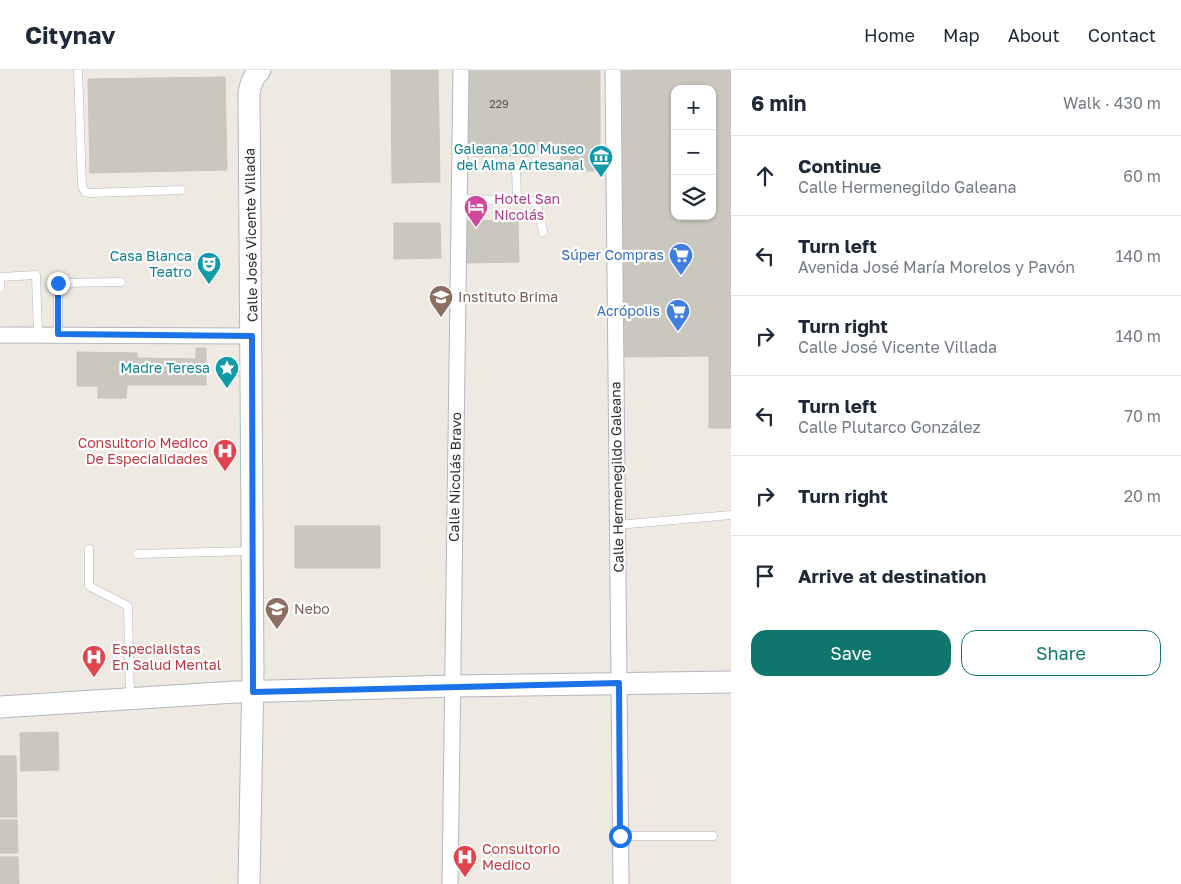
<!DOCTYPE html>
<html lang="en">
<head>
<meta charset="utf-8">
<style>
	body { margin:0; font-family:"Golos Text",sans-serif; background:#f2f2f3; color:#1f2937 }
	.controls { position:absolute; right:15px; top:15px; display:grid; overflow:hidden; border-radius:10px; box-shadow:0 1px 4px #0004 }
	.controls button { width:45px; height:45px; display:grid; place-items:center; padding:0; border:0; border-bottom:1px solid #e0e1e3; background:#fff; color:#1f2937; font:25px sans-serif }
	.stop { position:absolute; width:15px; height:15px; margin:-11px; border:4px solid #1a73e8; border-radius:50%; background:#fff }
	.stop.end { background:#1a73e8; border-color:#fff; box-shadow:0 1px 5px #0008 }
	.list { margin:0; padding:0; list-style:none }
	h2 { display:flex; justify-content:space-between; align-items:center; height:65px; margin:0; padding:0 20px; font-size:21px }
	h2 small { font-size:16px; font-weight:400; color:#747a83 }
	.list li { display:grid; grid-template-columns:32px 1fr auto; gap:15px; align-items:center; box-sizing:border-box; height:80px; padding:0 20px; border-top:1px solid #e0e1e3 }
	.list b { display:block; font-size:19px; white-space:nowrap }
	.list p { margin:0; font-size:16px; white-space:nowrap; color:#747a83 }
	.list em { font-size:16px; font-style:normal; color:#747a83 }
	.actions { display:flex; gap:10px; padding:15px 20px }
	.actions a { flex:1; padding:11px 0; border:1px solid #0f766e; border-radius:15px; text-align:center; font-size:18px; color:#0f766e }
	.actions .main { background:#0f766e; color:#fff }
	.icon { flex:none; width:28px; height:28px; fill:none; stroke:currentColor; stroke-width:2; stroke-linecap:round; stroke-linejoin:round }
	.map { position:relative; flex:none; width:731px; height:814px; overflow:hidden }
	header { display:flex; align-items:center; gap:30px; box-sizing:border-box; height:70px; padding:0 25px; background:#fff; border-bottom:1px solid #e0e1e3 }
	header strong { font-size:24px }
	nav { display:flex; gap:28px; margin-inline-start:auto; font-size:18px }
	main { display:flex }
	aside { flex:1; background:#fff }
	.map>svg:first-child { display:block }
	.building { fill:#cac7bf; stroke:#cac5ba }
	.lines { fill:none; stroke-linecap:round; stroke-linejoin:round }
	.service-casing { stroke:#b4b7c0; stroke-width:9 }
	.minor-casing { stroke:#b4b7c0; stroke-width:17 }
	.secondary-casing { stroke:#b4b7c0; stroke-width:23 }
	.service { stroke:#fff; stroke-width:8 }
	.minor { stroke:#fff; stroke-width:15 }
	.secondary { stroke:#fff; stroke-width:21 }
	.route { stroke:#1a73e8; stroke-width:6 }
	.labels { text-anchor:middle; stroke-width:4.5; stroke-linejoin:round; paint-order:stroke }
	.number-label { font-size:11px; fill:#555452 }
	.culture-label { font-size:14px; fill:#0d838f; stroke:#fff; text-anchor:end }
	.hotel-label { font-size:14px; fill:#b23c85; stroke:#fff; text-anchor:start }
	.street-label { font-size:14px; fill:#2e2e2e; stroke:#fff }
	.shop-label { font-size:14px; fill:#366cbe; stroke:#fff; text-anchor:end }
	.education-label { font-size:14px; fill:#785e54; stroke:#fff; text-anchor:start }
	.health-label { font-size:14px; fill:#be3a42; stroke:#fff; text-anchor:start }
</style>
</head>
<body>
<header>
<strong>Citynav</strong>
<nav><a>Home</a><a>Map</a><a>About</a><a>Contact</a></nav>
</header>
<main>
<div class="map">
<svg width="731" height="814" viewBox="0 0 731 814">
	<rect width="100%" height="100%" fill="#eee9e1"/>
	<path class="building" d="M391,0H438L440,112L392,113Z
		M690,0V19H675V118H623L622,1Z
		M690,0H731V155H691V146H712V19H690Z
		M468,1H532L533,86H469Z
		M532,1H561V80H533Z
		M561,1H600V101H561Z
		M225,7L227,100L90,103L88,9Z
		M623,118H675V146H691V155L623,156Z
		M518,150L519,192L467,193L466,151Z
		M394,153H440L441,188L394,189Z
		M691,155H731V358H709V286L624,287L623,156Z
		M196,278H206V315H127L126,328H98V316H77V282L137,283V288L196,289Z
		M295,456H380V498H295Z
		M58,662L59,700L21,701L20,663Z
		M0,686H16L17,747H0Z
		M0,750H17L18,783H0Z
		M0,787H18L19,814H0Z"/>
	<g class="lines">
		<defs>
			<path id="service" d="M78,0L82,116L85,122L90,123L181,120
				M516,99L517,131
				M459,129L536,131L543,162
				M0,218V207L36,205L38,264
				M58,264V213L121,212
				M617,455L731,445
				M89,479V516L128,536L130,628
				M137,484L250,481
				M620,766H713"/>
			<path id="minor" d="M613,0L621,814
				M0,265L252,266
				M450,814L461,0"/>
			<path id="secondary" d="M0,637L235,622L453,616L731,612
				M249,814L253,602L249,23C251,13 253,7 260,0"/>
		</defs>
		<use href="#service" class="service-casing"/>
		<use href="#minor" class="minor-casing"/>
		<use href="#secondary" class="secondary-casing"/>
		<use href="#service" class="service"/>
		<use href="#minor" class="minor"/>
		<use href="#secondary" class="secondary"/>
	</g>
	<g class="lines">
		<path class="route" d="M58,213V264L252,266L253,622L619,613L620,766"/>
	</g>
	<defs>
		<symbol id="museum-pin" viewBox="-11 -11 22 30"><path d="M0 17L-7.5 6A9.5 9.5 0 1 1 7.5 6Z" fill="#0f9aa8" stroke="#fff"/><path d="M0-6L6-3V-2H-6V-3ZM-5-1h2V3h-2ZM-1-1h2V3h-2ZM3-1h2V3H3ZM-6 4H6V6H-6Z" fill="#fff"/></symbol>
		<symbol id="hotel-pin" viewBox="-11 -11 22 30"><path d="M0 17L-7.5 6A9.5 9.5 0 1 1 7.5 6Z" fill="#d1479c" stroke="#fff"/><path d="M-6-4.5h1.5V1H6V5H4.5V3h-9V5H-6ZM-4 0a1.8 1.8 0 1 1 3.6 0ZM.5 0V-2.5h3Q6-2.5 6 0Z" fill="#fff"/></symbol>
		<symbol id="supermarket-pin" viewBox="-11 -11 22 30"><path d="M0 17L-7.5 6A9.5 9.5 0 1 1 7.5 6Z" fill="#3f7fe0" stroke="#fff"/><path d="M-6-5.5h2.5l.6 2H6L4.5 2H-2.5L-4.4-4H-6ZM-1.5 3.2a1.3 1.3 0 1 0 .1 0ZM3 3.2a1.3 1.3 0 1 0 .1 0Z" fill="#fff"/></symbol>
		<symbol id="theatre-pin" viewBox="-11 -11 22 30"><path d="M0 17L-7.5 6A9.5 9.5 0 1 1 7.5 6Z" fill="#0f9aa8" stroke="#fff"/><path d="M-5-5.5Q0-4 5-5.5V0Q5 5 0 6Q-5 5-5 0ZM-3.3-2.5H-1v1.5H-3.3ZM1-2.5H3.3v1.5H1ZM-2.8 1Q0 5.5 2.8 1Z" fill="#fff"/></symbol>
		<symbol id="school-pin" viewBox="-11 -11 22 30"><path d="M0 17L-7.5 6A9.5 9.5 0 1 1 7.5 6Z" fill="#8d6e63" stroke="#fff"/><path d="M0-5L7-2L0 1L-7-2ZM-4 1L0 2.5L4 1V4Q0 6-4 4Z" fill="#fff"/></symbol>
		<symbol id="sight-pin" viewBox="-11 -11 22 30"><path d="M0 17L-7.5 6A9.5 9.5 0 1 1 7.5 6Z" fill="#0f9aa8" stroke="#fff"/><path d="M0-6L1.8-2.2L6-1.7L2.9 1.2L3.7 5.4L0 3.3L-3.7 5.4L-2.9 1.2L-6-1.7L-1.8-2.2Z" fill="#fff"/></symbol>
		<symbol id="hospital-pin" viewBox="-11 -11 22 30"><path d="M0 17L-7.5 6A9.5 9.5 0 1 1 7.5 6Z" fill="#e0444e" stroke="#fff"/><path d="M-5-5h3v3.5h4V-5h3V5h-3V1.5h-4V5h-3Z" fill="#fff"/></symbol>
		<symbol id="university-pin" viewBox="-11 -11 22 30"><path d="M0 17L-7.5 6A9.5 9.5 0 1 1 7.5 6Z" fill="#8d6e63" stroke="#fff"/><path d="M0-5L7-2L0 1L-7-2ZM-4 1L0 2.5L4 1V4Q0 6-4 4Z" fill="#fff"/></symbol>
	</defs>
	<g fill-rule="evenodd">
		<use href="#museum-pin" x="587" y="73" width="28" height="38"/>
		<use href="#hotel-pin" x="462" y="123" width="28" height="38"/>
		<use href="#supermarket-pin" x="667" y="171" width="28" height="38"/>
		<use href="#theatre-pin" x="195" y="180" width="28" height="38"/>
		<use href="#school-pin" x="427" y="213" width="28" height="38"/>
		<use href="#supermarket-pin" x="664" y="227" width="28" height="38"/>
		<use href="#sight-pin" x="213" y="284" width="28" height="38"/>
		<use href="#hospital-pin" x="211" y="367" width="28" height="38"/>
		<use href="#university-pin" x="263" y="525" width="28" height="38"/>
		<use href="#hospital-pin" x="80" y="573" width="28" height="38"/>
		<use href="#hospital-pin" x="451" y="773" width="28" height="38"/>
	</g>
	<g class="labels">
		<g class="number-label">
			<text x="499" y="38">229</text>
		</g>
		<g class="culture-label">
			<text x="584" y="84">Galeana 100 Museo<tspan x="584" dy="16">del Alma Artesanal</tspan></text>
			<text x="192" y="191">Casa Blanca<tspan x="192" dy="16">Teatro</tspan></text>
			<text x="210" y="303">Madre Teresa</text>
		</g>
		<g class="hotel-label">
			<text x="494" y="134">Hotel San<tspan x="494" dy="16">Nicolás</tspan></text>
		</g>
		<g class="street-label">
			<text transform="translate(251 165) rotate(-91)" y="5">Calle José Vicente Villada</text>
			<text transform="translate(455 407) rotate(-89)" y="5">Calle Nicolás Bravo</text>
			<text transform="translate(617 407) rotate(-91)" y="5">Calle Hermenegildo Galeana</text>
		</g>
		<g class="shop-label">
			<text x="664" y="190">Súper Compras</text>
			<text x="660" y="246">Acrópolis</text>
		</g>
		<g class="education-label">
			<text x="458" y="232">Instituto Brima</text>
			<text x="294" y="544">Nebo</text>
		</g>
		<g class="health-label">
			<text x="208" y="378" text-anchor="end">Consultorio Medico<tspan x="208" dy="16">De Especialidades</tspan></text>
			<text x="112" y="584">Especialistas<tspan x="112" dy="16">En Salud Mental</tspan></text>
			<text x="482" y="784">Consultorio<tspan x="482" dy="16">Medico</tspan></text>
		</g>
	</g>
</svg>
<div class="controls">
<button>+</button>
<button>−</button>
<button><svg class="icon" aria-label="layers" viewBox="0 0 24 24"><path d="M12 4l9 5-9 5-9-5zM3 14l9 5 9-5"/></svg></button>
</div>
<div class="stop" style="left:620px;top:766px"></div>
<div class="stop end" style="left:58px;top:213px"></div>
</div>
<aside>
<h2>6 min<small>Walk · 430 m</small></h2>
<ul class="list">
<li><svg class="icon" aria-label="ahead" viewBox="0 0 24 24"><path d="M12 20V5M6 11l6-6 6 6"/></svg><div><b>Continue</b><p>Calle Hermenegildo Galeana</p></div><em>60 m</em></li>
<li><svg class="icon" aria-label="left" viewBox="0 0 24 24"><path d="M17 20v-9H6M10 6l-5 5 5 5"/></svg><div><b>Turn left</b><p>Avenida José María Morelos y Pavón</p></div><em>140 m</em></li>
<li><svg class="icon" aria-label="right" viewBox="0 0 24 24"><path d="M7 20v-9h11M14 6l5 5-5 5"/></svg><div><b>Turn right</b><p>Calle José Vicente Villada</p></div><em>140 m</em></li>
<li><svg class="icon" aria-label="left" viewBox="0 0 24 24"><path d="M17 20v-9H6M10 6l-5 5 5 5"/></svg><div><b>Turn left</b><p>Calle Plutarco González</p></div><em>70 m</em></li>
<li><svg class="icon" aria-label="right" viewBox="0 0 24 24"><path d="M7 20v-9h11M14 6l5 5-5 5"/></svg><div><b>Turn right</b></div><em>20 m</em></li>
<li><svg class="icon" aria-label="arrive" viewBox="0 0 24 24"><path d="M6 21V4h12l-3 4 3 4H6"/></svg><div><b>Arrive at destination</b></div></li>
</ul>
<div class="actions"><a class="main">Save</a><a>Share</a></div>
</aside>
</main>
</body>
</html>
